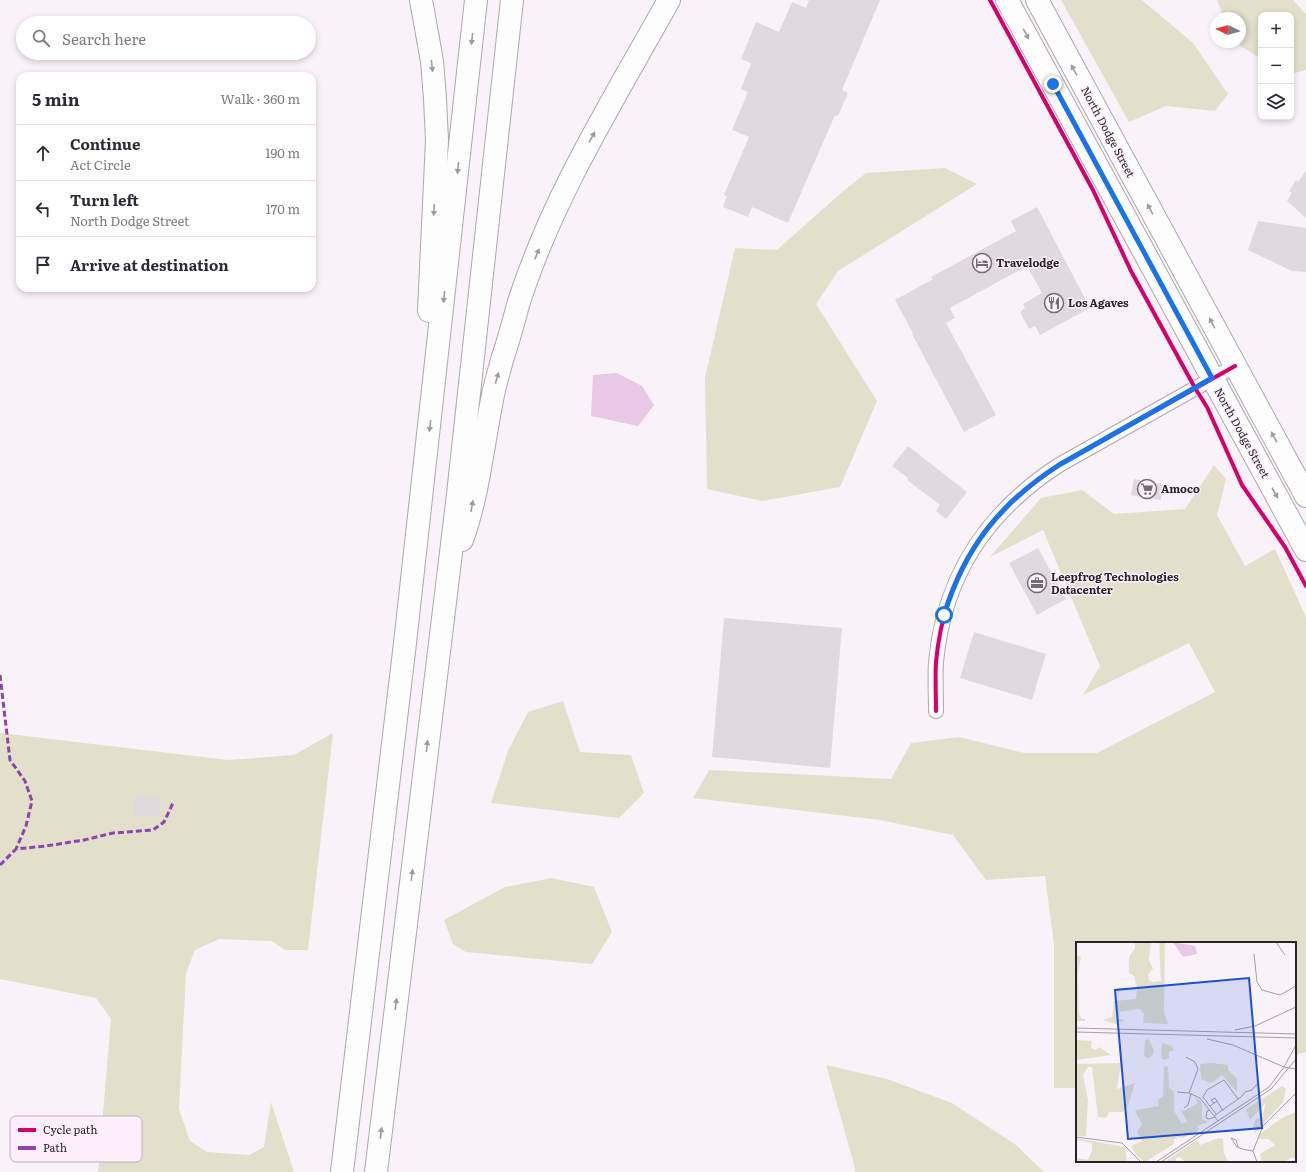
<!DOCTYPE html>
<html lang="en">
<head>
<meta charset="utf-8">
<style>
	body { margin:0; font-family:Literata,serif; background:#f2f2f3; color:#2b2b33 }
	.controls { position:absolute; right:12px; top:12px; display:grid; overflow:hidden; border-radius:8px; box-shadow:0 2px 6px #0003 }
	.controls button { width:36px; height:36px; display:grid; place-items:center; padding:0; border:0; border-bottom:1px solid #e1e1e2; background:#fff; color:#2b2b33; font:20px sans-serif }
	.compass { position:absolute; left:1210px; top:12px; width:36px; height:36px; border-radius:50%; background:#fff; box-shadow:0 2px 6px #0003; rotate:275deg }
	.stop { position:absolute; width:12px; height:12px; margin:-9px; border:3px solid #1a73e8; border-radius:50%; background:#fff }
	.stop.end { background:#1a73e8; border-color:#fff; box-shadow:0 1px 4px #0008 }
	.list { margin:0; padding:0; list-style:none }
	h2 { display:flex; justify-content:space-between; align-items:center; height:52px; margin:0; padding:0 16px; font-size:17px }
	h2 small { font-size:13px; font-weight:400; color:#7c7c81 }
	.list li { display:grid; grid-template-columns:26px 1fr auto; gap:12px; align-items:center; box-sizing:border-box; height:56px; padding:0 16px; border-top:1px solid #e1e1e2 }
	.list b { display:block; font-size:15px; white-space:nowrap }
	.list p { margin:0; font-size:13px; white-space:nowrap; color:#7c7c81 }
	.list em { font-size:13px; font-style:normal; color:#7c7c81 }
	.icon { flex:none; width:22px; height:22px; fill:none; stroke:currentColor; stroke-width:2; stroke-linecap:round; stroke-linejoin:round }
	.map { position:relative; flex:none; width:1306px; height:1172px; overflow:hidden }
	.search { position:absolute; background:#fff; box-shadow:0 2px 6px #0003; left:16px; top:16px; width:300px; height:44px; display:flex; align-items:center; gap:10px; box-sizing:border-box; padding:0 14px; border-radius:22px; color:#7c7c81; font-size:15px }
	.panel { position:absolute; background:#fff; box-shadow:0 2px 6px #0003; left:16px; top:72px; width:300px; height:220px; border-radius:12px }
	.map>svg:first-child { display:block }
	.green { fill:#e2e0cb }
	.water { fill:#e7c8e5 }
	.building { fill:#e0dadf }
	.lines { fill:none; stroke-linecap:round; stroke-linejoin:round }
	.minor-casing { stroke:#ada8ad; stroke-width:16 }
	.primary-casing { stroke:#ada8ad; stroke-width:24 }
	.motorway-casing { stroke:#ada8ad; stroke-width:24 }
	.minor { stroke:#fefdfe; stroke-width:14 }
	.primary { stroke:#fefdfe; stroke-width:22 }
	.motorway { stroke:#fefdfe; stroke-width:22 }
	.quiet { stroke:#8e44ad; stroke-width:3; stroke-dasharray:6 3; stroke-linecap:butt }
	.cycleway-casing { stroke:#fceffb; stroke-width:6 }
	.cycleway { stroke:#d6006c; stroke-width:4 }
	.oneway { fill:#9e9b9e }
	.route { stroke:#1a73e8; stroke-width:5 }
	.labels { text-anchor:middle; stroke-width:3; stroke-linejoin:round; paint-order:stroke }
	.street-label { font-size:11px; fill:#282428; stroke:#fceffb }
	.poi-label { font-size:11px; font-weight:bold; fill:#282428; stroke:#fceffb; text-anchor:start }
	.inset-road { fill:none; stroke:#a5a0a5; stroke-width:1 }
	.view { fill:#1d4ed8; fill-opacity:0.15; stroke:#1d4ed8; stroke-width:2 }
	.inset-edge { fill:none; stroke:#282428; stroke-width:2 }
	.key { fill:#fceffb; stroke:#bcb2bc; stroke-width:1 }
	.key-label { font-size:11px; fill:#282428 }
</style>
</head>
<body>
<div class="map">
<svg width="1306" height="1172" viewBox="0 0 1306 1172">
	<rect width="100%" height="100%" fill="#f9f2f8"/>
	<path class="green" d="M1061,0H1142L1193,43L1228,94L1215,111L1166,106L1129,122Z
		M1217,0H1293L1306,14V70L1291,74V15H1261V59L1235,42H1240V18H1224Z
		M945,168L977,184L838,271L816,304L877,401L840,487L762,501L707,489L705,378L735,248L777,250L841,193L866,173Z
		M1214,465L1226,479L1217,515L1245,566L1275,549L1306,617V1052L1295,1055V943H1077V1088H1054V944L1045,876L986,880L953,835L880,820L693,798L709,770L891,779L911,743L959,737L1024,753H1097L1215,692L1189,643L1083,695L1100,666L1043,530L990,557L1041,498L1082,490L1114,514L1185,509Z
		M563,701L580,752L631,755L644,793L619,818L491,803L508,751L528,712Z
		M0,733L228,760L294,755L333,733L308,950H285L272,941L219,939L195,950L186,973L179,1109L190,1141L207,1152L249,1155L264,1147L271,1102L294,1172H98L111,1019L96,998L0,979Z
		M552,878L594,887L612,932L592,964L466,952L453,944L444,920L505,887Z
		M826,1065L887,1079L952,1103L1016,1145L1044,1172H855L854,1164Z"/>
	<path class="water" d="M617,373L642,386L654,405L638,426L591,416L593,375Z"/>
	<path class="building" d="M809,0H880L842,90L848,93L838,116L835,115L788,223L752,207L748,217L723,207L727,196L724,195L749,137L732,130L748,92L741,89L751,63L741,59L756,22L779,32L792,2L806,8Z
		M1306,171V218L1287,201L1292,193L1289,191L1296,180L1298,182Z
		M1037,207L1090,308L1040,335L1035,326L1029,329L1020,312L1025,308L1023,304L1042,293L1027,266L950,308L955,318L946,323L996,415L964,432L912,334L913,333L895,300L933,279L931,277L1016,231L1011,221Z
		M1258,221L1306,228V272L1292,271L1248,250Z
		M908,446L967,492L946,519L936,511L940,505L907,480L908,478L892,466Z
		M1134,479L1163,484L1161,500L1131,495Z
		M1038,548L1066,599L1037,615L1009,563Z
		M724,618L842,628L830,768L712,757Z
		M974,632L1046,654L1032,700L960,678Z
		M134,796L160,797L159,817H134Z"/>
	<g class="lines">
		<defs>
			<path id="minor" d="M936,711C936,695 935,678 936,662C944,575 987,512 1059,465L1235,366"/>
			<path id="primary" d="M1007,0L1306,550
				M1037,0L1306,496"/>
			<path id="motorway" d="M421,0L432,61L435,99L437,140L429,311
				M462,540C479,493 483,443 493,395C495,384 499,372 502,360C508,342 513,324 518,305C552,197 614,99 669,0
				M342,1172L405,643L476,0
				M376,1172L457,503L512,0"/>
		</defs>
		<use href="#minor" class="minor-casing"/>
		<use href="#primary" class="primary-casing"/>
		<use href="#motorway" class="motorway-casing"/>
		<use href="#minor" class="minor"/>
		<use href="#primary" class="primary"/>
		<use href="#motorway" class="motorway"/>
		<path class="quiet" d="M0,675L10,760L25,781L32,801L26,826L16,849
			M0,865L16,849L46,846L84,840L113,833L153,830L164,822L173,803"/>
		<defs>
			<path id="cycleway" d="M990,0L1093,190L1131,271L1195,388L1207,407L1242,485L1285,547L1306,586
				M936,711C936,695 935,678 936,662C944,575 987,512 1059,465L1235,366"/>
		</defs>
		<use href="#cycleway" class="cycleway-casing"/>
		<use href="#cycleway" class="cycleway"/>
	</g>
	<defs><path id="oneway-solid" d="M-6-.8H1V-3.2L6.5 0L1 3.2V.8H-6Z"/></defs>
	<g class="oneway">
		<use href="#oneway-solid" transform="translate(1026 34) rotate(62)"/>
		<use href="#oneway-solid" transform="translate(472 39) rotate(96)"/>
		<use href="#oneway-solid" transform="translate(432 66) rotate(84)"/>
		<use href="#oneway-solid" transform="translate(1074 70) rotate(-118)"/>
		<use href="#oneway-solid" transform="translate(592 137) rotate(-61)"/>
		<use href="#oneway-solid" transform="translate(458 168) rotate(96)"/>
		<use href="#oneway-solid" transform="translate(1150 209) rotate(-118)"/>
		<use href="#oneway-solid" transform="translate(434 210) rotate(93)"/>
		<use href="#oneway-solid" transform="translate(537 254) rotate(-68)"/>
		<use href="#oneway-solid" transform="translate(444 297) rotate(96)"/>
		<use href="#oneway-solid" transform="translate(1212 323) rotate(-118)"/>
		<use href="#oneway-solid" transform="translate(497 378) rotate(-74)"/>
		<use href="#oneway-solid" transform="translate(430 426) rotate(96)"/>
		<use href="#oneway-solid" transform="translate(1274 437) rotate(-119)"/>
		<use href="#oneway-solid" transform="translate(1275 493) rotate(61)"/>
		<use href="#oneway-solid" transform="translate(472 506) rotate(-80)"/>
		<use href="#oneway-solid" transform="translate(427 746) rotate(-83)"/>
		<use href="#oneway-solid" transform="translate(412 875) rotate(-83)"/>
		<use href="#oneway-solid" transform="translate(396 1004) rotate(-83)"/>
		<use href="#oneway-solid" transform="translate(381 1133) rotate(-83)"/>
	</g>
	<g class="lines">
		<path class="route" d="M944,615C965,547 1000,503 1059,465L1212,378L1053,84"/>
	</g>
	<defs>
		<symbol id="hotel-ring" viewBox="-11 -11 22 22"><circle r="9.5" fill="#fceffb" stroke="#716c71" stroke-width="1.5"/><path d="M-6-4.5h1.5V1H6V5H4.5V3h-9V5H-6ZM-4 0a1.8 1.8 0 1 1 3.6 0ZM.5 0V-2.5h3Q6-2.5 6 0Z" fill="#716c71"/></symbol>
		<symbol id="restaurant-ring" viewBox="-11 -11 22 22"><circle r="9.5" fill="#fceffb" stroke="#716c71" stroke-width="1.5"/><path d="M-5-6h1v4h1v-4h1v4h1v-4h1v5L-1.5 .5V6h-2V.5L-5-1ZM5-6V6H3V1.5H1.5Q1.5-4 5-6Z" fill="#716c71"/></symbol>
		<symbol id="supermarket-ring" viewBox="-11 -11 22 22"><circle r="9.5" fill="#fceffb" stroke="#716c71" stroke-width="1.5"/><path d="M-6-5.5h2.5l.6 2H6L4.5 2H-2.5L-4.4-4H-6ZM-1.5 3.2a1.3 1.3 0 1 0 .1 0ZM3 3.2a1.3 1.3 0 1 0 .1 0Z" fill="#716c71"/></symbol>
		<symbol id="office-ring" viewBox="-11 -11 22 22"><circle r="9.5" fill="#fceffb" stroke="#716c71" stroke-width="1.5"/><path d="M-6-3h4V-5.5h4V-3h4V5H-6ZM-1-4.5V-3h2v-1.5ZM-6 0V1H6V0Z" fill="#716c71"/></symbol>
	</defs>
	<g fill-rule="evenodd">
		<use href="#hotel-ring" x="971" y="252" width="22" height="22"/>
		<use href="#restaurant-ring" x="1043" y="292" width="22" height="22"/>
		<use href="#supermarket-ring" x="1136" y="478" width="22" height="22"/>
		<use href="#office-ring" x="1026" y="572" width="22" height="22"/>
	</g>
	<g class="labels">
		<g class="street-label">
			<text transform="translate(1108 132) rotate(62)" y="4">North Dodge Street</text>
			<text transform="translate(1242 433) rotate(61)" y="4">North Dodge Street</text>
		</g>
		<g class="poi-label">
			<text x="996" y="267">Travelodge</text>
			<text x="1068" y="307">Los Agaves</text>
			<text x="1161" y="493">Amoco</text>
			<text x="1051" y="581">Leepfrog Technologies<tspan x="1051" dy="13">Datacenter</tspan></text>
		</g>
	</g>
	<g transform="translate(1076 942)">
		<rect width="220" height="220" fill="#f9f2f8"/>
		<path d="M59,0H75L73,18L77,27L72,32L73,38L77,40L85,39L83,0H89L88,70L92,82L67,81L68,71L63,67L44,70L43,77L49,78L40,82L27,78L36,75L38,59L60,57L61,46L58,34L53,31V15L59,6ZM1,13L5,15L2,31L3,72L6,77H9V79H0ZM72,96L78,108L77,113L72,116L68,114L69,99ZM0,98L16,99L15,106L20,108L23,105L35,113L0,118ZM86,101L96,104L98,108L93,110V116L88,118L85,115ZM45,121L41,147L59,141L52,164L47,170H33L30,176L22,175L16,125H12L7,133L12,158L10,194H0V122ZM136,121L152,123V128L161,137V150L146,133L135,141L125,137L124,122ZM88,124L92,125L93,146L97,148L98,153V169L106,182L111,179L104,167L108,169L122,161L119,155L126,160V177L132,180L121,184L123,188L107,196L102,195L98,198V202L69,220L60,213L55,204L66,199L61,189L66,183L59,168L83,164L82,158L87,154ZM206,144L210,147L207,160L179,191L177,184L180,177L186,175L190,161L174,178L170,167ZM220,170V216H214L209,220H186L184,212L199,203L192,197H182L185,191L206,176ZM0,196L49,205L51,220H0V216L12,218L16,208V201L0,198ZM143,196L147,197L148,211L152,220H109L104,215L100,216V220H89L121,198L124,203Z" fill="#e2e0cb"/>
		<path d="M97,0L119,4L121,12L107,15Z" fill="#e7c8e5"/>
		<path class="inset-road" d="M200,0L209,13M178,12L181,40L186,48L204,53L220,44M0,86L220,92M159,88L179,84L220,65M0,90L220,96M131,97L157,103L208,125L220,127M110,115L119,120L122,127L113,151M101,150L113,151L124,156L142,179M138,161L135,158L139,156L141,159M134,164L141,159L147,169M108,166L112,163L115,151M134,168L131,169L130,176L133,177L139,175M140,172L127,155L131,148L148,138L162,157M138,174L165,155L169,150L176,148L182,141M0,195L46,201L65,220M162,205L160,198L155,196L161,205L164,206L166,207L177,209L181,220M177,209L187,184L220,151M80,220L193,145L208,125L220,103M85,220L195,147L220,117"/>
		<path class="view" d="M173,36L186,186L52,197L39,48Z"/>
		<rect width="220" height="220" class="inset-edge"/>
	</g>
	<rect x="10" y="1116" width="132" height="46" rx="6" class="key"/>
	<rect x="18" y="1128" width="18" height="4" fill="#d6006c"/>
	<rect x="18" y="1146" width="18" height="4" fill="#8e44ad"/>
	<g class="key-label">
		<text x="43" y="1134">Cycle path</text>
		<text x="43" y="1152">Path</text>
	</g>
</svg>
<div class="controls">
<button>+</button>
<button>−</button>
<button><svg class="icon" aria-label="layers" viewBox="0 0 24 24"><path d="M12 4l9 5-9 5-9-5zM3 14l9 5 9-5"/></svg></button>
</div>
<svg class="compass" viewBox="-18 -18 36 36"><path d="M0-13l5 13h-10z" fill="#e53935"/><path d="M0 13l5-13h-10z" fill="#7c7c81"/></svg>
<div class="stop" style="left:944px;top:615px"></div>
<div class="stop end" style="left:1053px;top:84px"></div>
<div class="search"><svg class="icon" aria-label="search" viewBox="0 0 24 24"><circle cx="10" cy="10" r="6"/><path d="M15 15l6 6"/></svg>Search here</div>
<section class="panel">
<h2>5 min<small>Walk · 360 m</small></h2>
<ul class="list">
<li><svg class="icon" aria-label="ahead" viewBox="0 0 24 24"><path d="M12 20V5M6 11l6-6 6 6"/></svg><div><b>Continue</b><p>Act Circle</p></div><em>190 m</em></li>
<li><svg class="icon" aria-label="left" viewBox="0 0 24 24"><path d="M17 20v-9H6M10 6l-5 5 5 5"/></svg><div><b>Turn left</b><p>North Dodge Street</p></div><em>170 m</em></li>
<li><svg class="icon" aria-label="arrive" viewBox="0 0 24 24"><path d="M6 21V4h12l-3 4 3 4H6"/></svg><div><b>Arrive at destination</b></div></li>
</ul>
</section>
</div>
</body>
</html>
